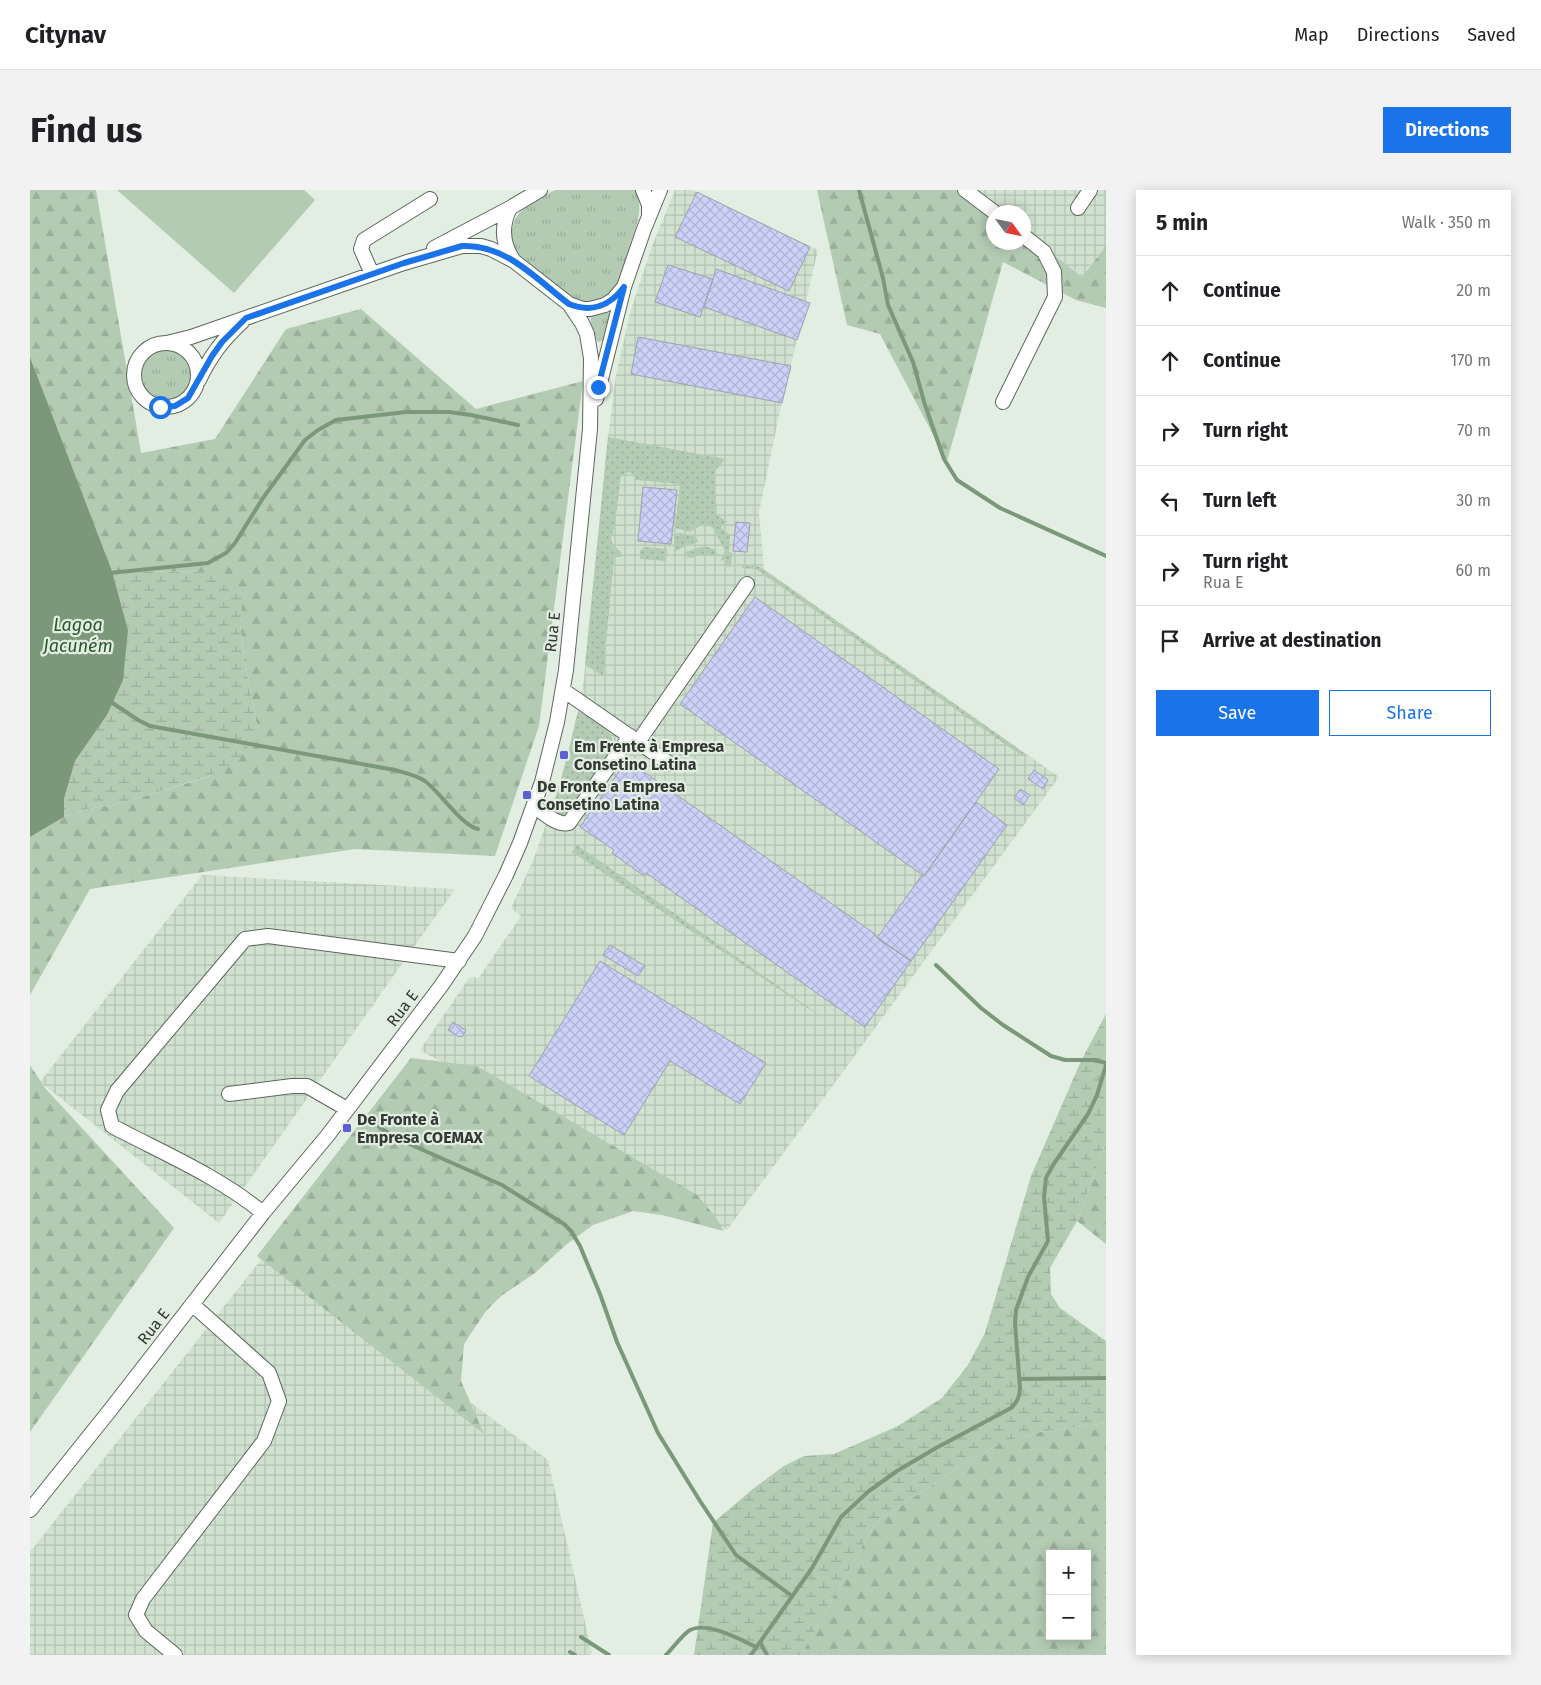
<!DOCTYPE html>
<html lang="en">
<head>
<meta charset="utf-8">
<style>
	body { margin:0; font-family:"Fira Sans",sans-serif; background:#f2f2f2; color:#202124 }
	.controls { position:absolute; right:15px; bottom:15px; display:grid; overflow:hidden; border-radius:0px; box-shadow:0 2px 12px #0003 }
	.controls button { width:45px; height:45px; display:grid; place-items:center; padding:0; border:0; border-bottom:1px solid #e0e0e0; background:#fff; color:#202124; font:25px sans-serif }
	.compass { position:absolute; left:956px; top:15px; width:45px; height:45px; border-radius:50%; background:#fff; box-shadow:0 2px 12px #0003; rotate:123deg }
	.stop { position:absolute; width:15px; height:15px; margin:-11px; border:4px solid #1a73e8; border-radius:50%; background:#fff }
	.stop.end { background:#1a73e8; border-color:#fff; box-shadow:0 1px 5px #0008 }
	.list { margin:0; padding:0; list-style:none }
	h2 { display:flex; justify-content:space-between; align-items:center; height:65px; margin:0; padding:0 20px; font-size:21px }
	h2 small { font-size:16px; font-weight:400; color:#757577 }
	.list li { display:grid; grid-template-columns:32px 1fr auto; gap:15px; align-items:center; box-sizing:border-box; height:70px; padding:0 20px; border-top:1px solid #e0e0e0 }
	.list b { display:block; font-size:19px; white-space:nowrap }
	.list p { margin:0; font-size:16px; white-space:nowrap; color:#757577 }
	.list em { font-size:16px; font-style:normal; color:#757577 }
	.actions { display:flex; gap:10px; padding:15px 20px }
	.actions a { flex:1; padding:11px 0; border:1px solid #1a73e8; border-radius:0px; text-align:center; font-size:18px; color:#1a73e8 }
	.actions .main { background:#1a73e8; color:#fff }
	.icon { flex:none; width:28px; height:28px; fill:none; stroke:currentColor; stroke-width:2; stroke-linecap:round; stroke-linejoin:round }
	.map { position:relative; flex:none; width:1076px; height:1465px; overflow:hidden; border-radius:0px }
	header { display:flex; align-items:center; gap:30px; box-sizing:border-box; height:70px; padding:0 25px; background:#fff; border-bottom:1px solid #e0e0e0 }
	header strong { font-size:24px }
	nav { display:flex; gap:28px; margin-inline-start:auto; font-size:18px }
	.intro { display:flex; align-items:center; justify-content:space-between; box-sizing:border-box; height:120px; padding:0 30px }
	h1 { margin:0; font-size:35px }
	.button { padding:12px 22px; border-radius:0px; background:#1a73e8; color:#fff; font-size:18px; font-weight:700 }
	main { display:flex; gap:30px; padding:0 30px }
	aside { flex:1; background:#fff; border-radius:0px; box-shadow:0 2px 12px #0003 }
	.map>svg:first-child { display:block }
	.industrial { fill:url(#industrial-grid) }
	.grass { fill:url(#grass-tufts) }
	.forest { fill:url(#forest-firs); fill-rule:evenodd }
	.wetland { fill:url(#wetland-marsh) }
	.park { fill:#b3cab3 }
	.garden { fill:url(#garden-dots) }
	.water { fill:#7c987b }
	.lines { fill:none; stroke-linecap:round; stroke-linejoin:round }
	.stream { stroke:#7c987b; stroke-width:4 }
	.building { fill:url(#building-cross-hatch); stroke:#9ea1b0 }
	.minor-casing { stroke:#5c675c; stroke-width:16 }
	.minor { stroke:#fff; stroke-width:14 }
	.route { stroke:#1a73e8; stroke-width:6 }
	.poi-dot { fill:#5e5fd7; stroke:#e1eee1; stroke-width:2 }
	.labels { text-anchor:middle; stroke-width:4.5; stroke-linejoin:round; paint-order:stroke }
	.street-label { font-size:16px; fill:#333833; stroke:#e1eee1 }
	.poi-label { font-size:16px; font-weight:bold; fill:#333833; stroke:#e1eee1; text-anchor:start }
	.water-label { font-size:18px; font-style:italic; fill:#2c572e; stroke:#e1eee1 }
</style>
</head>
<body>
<header>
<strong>Citynav</strong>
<nav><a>Map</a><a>Directions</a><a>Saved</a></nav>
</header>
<div class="intro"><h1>Find us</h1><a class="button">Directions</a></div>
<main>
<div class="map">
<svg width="1076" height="1465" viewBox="0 0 1076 1465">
	<defs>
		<pattern id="industrial-grid" width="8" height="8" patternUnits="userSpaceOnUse" patternTransform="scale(1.25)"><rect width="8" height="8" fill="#d0e2cf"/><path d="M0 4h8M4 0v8" fill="none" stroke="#b3c3b2"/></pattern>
		<pattern id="grass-tufts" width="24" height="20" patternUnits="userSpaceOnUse" patternTransform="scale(1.25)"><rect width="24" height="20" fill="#b3cab3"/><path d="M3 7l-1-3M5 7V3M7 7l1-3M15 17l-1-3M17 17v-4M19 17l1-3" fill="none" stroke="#9aae9a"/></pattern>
		<pattern id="forest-firs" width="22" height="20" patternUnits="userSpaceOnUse" patternTransform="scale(1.25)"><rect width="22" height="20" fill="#b3cab3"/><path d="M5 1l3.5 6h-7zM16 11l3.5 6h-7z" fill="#9aae9a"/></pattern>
		<pattern id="wetland-marsh" width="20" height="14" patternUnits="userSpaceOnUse" patternTransform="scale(1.25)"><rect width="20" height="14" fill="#b3cab3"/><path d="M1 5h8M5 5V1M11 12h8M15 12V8" fill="none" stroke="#9aae9a"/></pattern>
		<pattern id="garden-dots" width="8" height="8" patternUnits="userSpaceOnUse" patternTransform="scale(1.25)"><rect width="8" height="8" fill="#b3cab3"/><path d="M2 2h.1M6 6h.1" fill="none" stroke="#9aae9a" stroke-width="1.8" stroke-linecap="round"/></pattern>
		<pattern id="building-cross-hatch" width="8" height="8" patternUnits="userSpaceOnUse" patternTransform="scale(1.25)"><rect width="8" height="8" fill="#cbd1f7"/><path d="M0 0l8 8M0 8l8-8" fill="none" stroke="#afb4d4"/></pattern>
	</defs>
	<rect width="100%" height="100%" fill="#e1eee1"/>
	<path class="industrial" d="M645,0H662L788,60L751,216L729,322L734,379L1029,587L697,1040L390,860L439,788L445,787L448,789L491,726L481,718L504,668L531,591L548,521L554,488L578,247L586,185L600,123L622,56Z
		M939,0H1076V56L1052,87L994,42V22H968Z
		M172,685L425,699L189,1033L10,892Z
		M237,1062L518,1270L562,1463L560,1465H0V1362Z"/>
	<path class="grass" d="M525,0H605C615,19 605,39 599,58C594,73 592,93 581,103C573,110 562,113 552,111C540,109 493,72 487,61C482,54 480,44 483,36C487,17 509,9 525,0Z
		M575,121L579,123L580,127L574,150L568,152C564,147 559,131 561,125Z
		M108 185a28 28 0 1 1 56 0a28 28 0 1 1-56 0Z"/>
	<path class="forest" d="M0,0H66L111,263L185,249L256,139L331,119L446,219L553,191L509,536L465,666L325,659L60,699L0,805V647L34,627L58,619L91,613L178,587L228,541L215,472L210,434L213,400L180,382L82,381L0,167Z
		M787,0H939L964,22V52H994V42L1052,87L1076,56V118L1046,110L973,72L917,271L850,144L817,135Z
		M381,868L447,876L667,1005L685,1026L694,1041L632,1025L603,1021L563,1035L537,1054L505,1083L471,1106L456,1121L434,1154L431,1191L454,1244L227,1066Z
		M0,875L15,898L144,1038L0,1242Z
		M1076,951V1054L1047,1031Z
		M1076,1233V1465H771L846,1332L939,1271L973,1252L1010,1242ZM1020,1364H1057V1446H1020Z"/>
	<path class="wetland" d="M82,381L180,382L214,400L210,434L215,472L228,541L209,570L177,587L91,613L58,619L34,627V609L45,571L77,525L98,440Z
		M1076,824V951L1047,1031L1020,1078L1021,1104L1030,1118L1076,1151V1233L1010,1242L973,1252L939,1271L846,1332L771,1465H664L683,1333L724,1298L754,1276L774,1266L804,1264L868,1236L912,1208L938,1175L955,1143L1001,986L1051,871Z"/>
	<path class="park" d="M87,0H274L285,10L204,103Z"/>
	<path class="garden" d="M578,247L695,269L684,282L687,325L698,332L693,334L691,338L700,345L699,362L702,363L701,377L696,376L695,369L690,371L695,361L683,338L679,336L671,335L660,342L645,338L650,294L606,290L603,284L600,282L591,285L585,335L581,348L583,355L591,362L592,367H584L573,486L555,475Z
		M650,343L666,347L668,352L657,355L644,362V344Z
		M674,356L686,360L687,364L683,366L671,365L660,368L655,365V362Z
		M614,357L637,359L636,371L610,369V361Z
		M712,374L730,377L994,563L992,566L726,379L712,378Z
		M548,521C564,530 585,537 583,558L538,624L532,626L522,620L538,564Z
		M547,655L802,834L542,662Z"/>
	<path class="water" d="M0,167L82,381L98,440L93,490L77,525L45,571L34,609V627L0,647Z"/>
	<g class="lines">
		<path class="stream" d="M829,0L853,88L858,115L883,172L895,215L914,269L927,290L970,318L1076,366
			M80,383L178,373L196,363L205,353L233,308L275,250L288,240L306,230L376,222H419L441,225L488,235
			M78,510L108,530L120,536L365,580C375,583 386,585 395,591C410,602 432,636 448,639
			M906,775L951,818L973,835L1021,866L1035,870H1065L1076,873
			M349,937L368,949L472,995L534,1034L541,1041L550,1056L570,1104L587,1152L628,1243L670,1311L706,1365L762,1406
			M989,1189L1076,1188
			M551,1447L579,1465
			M730,1452L737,1465
			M540,1462L545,1465
			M636,1465C642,1459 653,1444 660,1440C677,1431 711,1450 726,1457
			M721,1465L782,1378L811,1327L839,1301L867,1281L906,1258L981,1218C987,1212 990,1207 990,1198L985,1133L986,1120L998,1087L1018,1051L1014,1007L1016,988L1023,975L1058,924L1067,905L1076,875"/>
	</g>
	<path class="building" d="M667,2L780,57L759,101L645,47Z
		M638,75L683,89L670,127L625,112Z
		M686,79L780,113L767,150L674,117Z
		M608,147L761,176L752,213L601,184Z
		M613,297L647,300L641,354L608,351Z
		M706,332L720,333L717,362L703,361Z
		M725,407L969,579L894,686L650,514Z
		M597,570L845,744L844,745L881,771L835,837L616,683L614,686L582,663L584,660L550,637Z
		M1004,580L1018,590L1013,599L998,589Z
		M990,599L1000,605L993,615L984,608Z
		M527,612L534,615L532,621L525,619Z
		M946,612L977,635L881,771L847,748L892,685L894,686Z
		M580,755L615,776L608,786L573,765Z
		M570,771L736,873L710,914L640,871L594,945L499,886Z
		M423,832L436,840L432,847L430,846L429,847L418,840Z"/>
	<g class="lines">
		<defs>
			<path id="minor" d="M613,0L619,15V25
				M935,0L964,22
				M480,18C471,36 472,54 484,71L539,114L553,119H560L575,115L583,110L594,97L614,39L630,0
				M1048,18L1060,0
				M404,58L480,18L510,0
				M342,84L331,59L334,50L400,9
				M104 185a32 32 0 1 1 64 0a32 32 0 1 1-64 0Z
				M137,153L161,147L374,73L432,56H451L461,59L484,71
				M169,190C179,168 193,149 212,132
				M566,209L593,101
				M973,212L1025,107L1024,82L1014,62L994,46
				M533,500L640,574
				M608,552L717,394
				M504,616C514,623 527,636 539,633L600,546
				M199,904L262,896H277L317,919
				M233,1023C188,986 133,963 82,936L78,920L87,901L215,749L238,746L429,771
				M0,1320L81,1219L233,1023L298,945L411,796L445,746L476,685L490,653L512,592L527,532L536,480L560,239L561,168L557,144L552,133L539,114
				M145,1465L116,1441L106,1425L113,1409L234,1251L249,1211L239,1183L162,1114"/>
		</defs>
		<use href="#minor" class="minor-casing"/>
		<use href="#minor" class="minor"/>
	</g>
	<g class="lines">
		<path class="route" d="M130,217L145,216L158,208L182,166L192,152L216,128L374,73L432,56C476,54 506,89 539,114C561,123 580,116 594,97L568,197"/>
	</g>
	<g class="poi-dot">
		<rect x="529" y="560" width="10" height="10" rx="2.5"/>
		<rect x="492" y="600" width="10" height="10" rx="2.5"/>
		<rect x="312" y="933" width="10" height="10" rx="2.5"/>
	</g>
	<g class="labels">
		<g class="street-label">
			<text transform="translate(522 442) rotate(-84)" y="6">Rua E</text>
			<text transform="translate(372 818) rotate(-53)" y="6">Rua E</text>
			<text transform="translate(123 1136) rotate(-52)" y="6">Rua E</text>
		</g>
		<g class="poi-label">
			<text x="544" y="562">Em Frente à Empresa<tspan x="544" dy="18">Consetino Latina</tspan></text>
			<text x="507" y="602">De Fronte a Empresa<tspan x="507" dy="18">Consetino Latina</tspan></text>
			<text x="327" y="935">De Fronte à<tspan x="327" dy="18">Empresa COEMAX</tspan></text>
		</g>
		<g class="water-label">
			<text x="48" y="441">Lagoa<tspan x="48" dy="21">Jacuném</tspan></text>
		</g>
	</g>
</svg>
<div class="controls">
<button>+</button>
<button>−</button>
</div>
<svg class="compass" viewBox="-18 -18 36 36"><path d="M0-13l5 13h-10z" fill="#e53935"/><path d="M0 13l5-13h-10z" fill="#757577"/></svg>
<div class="stop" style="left:130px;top:217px"></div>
<div class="stop end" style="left:568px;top:197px"></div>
</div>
<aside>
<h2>5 min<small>Walk · 350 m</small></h2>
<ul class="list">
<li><svg class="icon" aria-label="ahead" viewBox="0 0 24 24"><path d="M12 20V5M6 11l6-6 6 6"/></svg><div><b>Continue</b></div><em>20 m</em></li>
<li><svg class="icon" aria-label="ahead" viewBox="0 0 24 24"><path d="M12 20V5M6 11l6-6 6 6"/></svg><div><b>Continue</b></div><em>170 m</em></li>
<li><svg class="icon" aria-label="right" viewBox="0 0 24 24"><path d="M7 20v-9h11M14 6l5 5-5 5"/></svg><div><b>Turn right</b></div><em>70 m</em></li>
<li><svg class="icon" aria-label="left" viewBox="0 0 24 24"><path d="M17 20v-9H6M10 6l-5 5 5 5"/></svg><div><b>Turn left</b></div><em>30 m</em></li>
<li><svg class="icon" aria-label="right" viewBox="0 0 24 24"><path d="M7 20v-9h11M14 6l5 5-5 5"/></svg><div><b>Turn right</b><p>Rua E</p></div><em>60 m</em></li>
<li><svg class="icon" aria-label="arrive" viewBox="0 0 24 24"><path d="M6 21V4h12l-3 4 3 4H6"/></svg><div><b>Arrive at destination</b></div></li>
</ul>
<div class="actions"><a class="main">Save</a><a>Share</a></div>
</aside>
</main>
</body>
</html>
